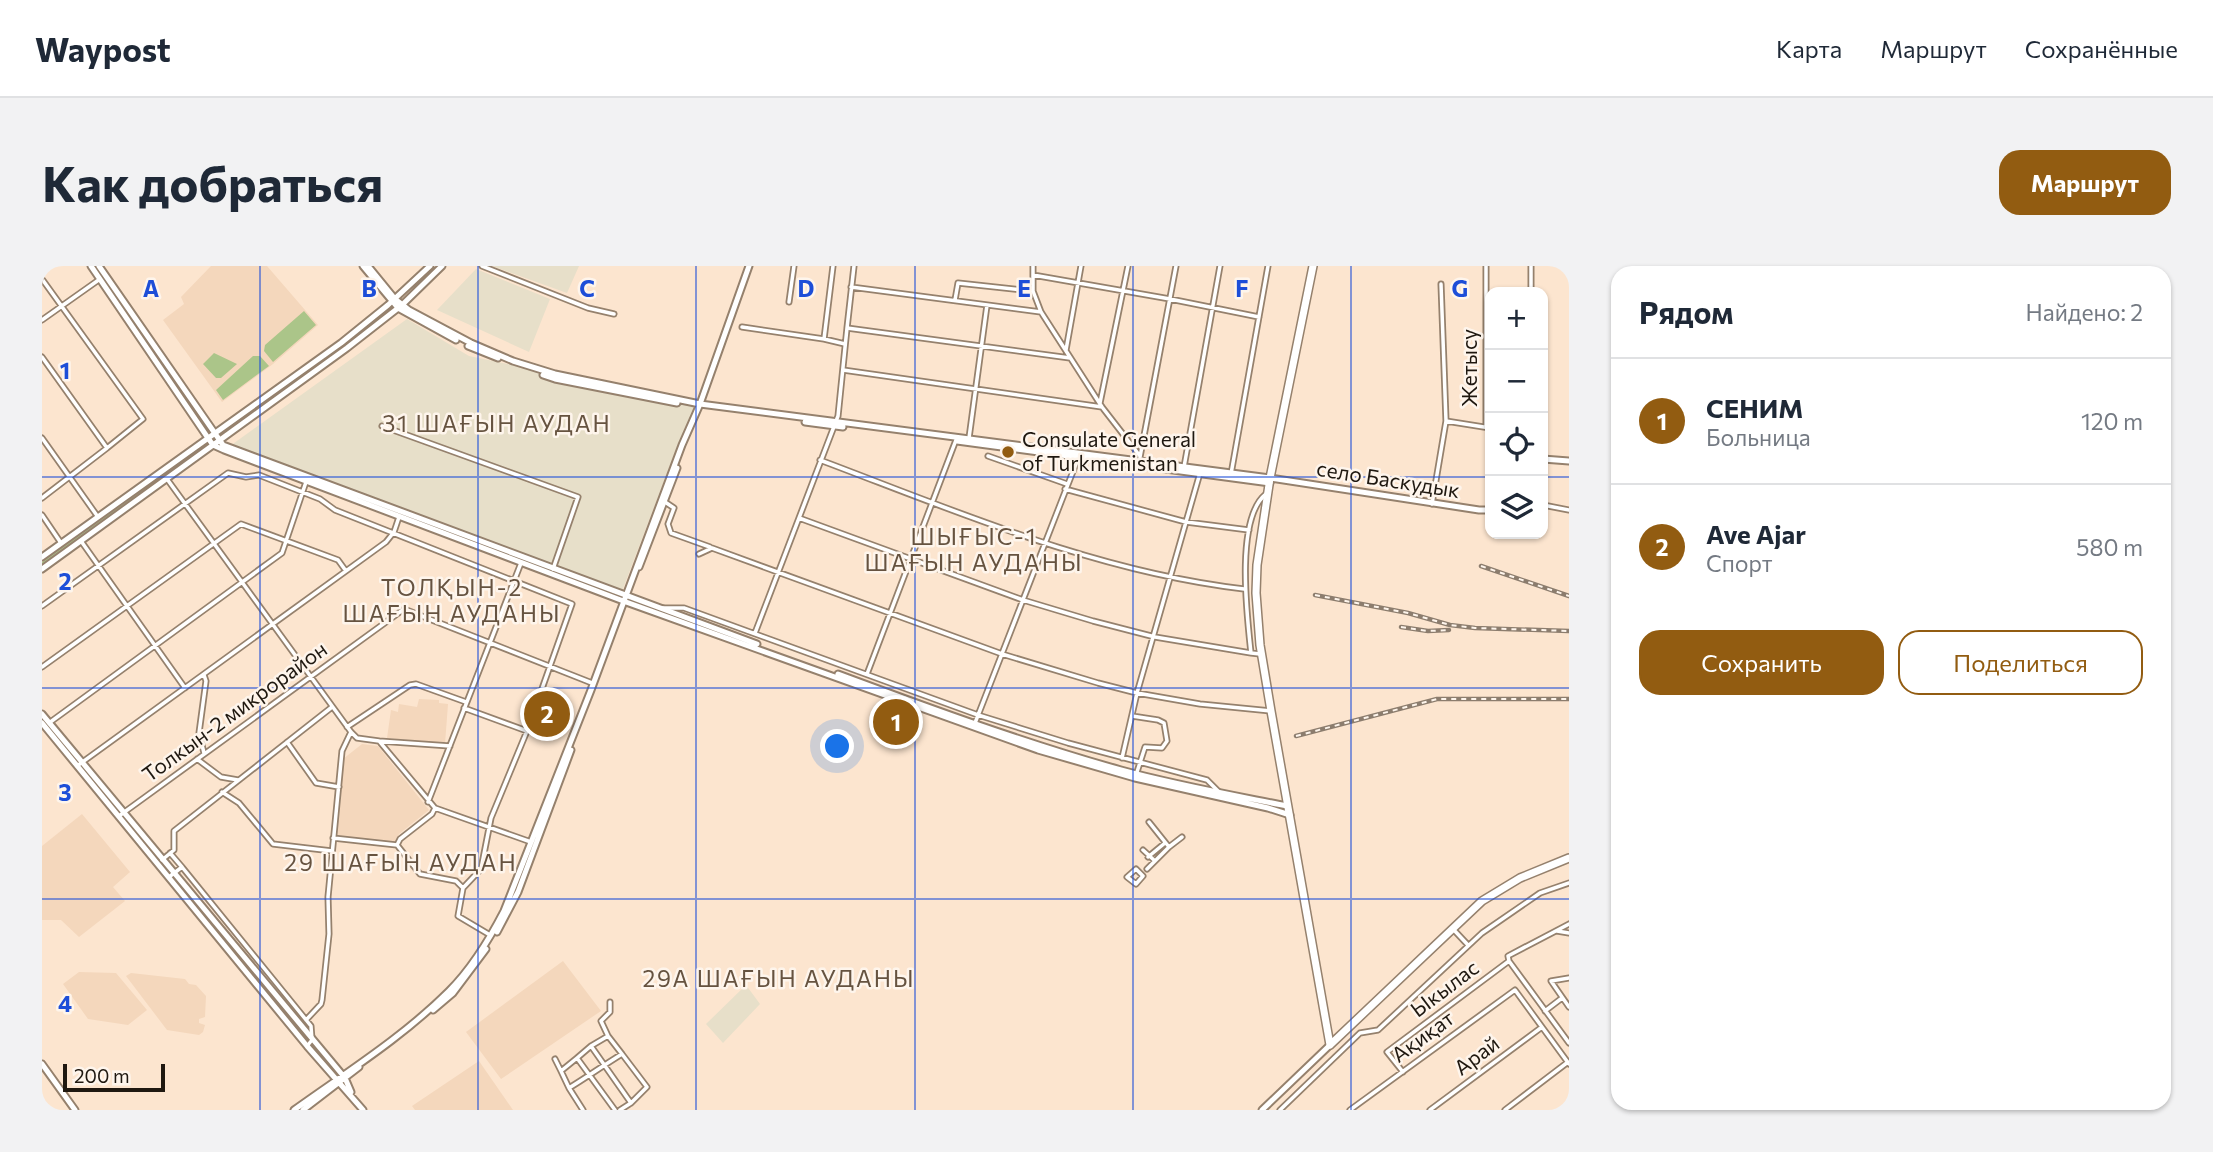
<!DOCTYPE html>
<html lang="ru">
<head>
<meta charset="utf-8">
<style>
	body { margin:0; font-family:Commissioner,sans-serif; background:#f2f2f3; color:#1f2937 }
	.controls { position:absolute; right:21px; top:21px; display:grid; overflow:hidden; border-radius:14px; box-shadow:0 2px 5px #0004 }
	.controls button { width:63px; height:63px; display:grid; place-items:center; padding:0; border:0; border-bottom:2px solid #e0e1e3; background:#fff; color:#1f2937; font:35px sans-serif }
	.scale { position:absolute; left:21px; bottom:18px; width:102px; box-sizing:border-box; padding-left:7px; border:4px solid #1f1810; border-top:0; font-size:19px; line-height:24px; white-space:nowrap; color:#1f1810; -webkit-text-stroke:5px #fef5ec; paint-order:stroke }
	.you { position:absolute; left:796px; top:481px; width:24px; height:24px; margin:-18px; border:5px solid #fff; border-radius:50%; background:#1a73e8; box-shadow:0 0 0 10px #1a73e833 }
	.badge { display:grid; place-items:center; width:46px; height:46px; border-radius:50%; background:#925c11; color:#fff; font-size:23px; font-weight:700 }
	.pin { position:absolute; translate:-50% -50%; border:4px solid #fff; box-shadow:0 2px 7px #0006 }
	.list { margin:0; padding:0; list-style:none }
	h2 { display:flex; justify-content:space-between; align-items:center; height:91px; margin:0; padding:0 28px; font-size:30px }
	h2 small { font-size:23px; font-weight:400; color:#747a83 }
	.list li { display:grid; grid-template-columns:46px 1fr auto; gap:21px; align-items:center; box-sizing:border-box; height:126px; padding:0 28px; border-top:2px solid #e0e1e3 }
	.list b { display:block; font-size:26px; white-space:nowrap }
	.list p { margin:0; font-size:23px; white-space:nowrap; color:#747a83 }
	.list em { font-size:23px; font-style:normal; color:#747a83 }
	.actions { display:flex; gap:14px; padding:21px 28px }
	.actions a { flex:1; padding:16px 0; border:2px solid #925c11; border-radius:21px; text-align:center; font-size:24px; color:#925c11 }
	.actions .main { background:#925c11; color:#fff }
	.icon { flex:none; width:38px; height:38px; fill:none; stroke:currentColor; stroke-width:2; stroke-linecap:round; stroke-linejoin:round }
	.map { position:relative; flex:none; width:1527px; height:844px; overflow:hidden; border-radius:21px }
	header { display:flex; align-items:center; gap:42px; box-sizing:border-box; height:98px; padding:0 35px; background:#fff; border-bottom:2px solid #e0e1e3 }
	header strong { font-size:33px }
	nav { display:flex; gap:38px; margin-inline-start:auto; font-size:24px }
	.intro { display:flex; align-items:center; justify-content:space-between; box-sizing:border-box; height:168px; padding:0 42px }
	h1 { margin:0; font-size:49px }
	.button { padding:18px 32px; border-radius:21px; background:#925c11; color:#fff; font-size:24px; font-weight:700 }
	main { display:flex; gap:42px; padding:0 42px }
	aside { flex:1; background:#fff; border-radius:21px; box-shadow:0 2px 5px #0004 }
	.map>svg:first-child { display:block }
	.commercial { fill:#e7dfc9 }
	.built { fill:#f4d7bc }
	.green { fill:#abc589 }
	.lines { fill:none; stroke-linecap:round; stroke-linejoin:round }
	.street-casing { stroke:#95816d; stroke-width:7 }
	.secondary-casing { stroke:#95816d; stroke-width:9 }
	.primary-casing { stroke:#95816d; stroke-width:10 }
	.street { stroke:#fff; stroke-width:3.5 }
	.secondary { stroke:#fff; stroke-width:5 }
	.primary { stroke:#fff; stroke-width:7 }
	.rail-casing { stroke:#8c7d6e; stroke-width:4.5 }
	.rail { stroke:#fef5ec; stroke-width:2; stroke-dasharray:5; stroke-linecap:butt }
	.grid { fill:none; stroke:#1d4ed8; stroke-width:2; stroke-opacity:0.55 }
	.poi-dot { fill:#925c11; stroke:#fef5ec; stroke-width:2.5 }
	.labels { text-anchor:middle; stroke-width:5; stroke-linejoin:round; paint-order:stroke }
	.street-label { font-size:21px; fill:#1f1810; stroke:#fef5ec }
	.poi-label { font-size:21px; fill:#1f1810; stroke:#fef5ec; text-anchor:start }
	.neighbourhood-label { font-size:23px; letter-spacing:2px; fill:#665340; stroke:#fef5ec }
	.grid-label { font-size:23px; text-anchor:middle; font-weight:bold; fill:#1d4ed8; stroke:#fef5ec; stroke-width:5; stroke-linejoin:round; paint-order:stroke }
</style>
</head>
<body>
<header>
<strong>Waypost</strong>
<nav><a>Карта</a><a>Маршрут</a><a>Сохранённые</a></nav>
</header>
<div class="intro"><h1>Как добраться</h1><a class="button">Маршрут</a></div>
<main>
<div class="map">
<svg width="1527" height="844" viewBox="0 0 1527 844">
	<rect width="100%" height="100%" fill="#fce5cf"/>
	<path class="commercial" d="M450,0H537L525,27Z
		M434,3L508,33L487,86L395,44Z
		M365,53L427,90L655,137L638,173L579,328L188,180Z
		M704,719L718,738L681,777L664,758Z"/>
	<path class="built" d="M169,0H225L276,59L231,98L180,136L121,54L142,38L139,31Z
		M377,433L397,434V437L406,438L403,478L345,472L349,444L356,446L357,438L375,441Z
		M320,478L336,480L387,544L357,568L353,577L293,569L301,493Z
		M40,548L88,606L71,621L83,635L37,671L19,654H0V580Z
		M521,695L559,745L459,813L424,766Z
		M37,706L74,707L105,744L86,759L46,753L21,718Z
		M89,707L143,713L147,718L154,719L164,730L163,751L157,753V757L163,759L161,766L157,769L125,764L84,710Z
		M437,795L471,844H373L370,840Z"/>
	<path class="green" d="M262,45L274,59L231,96L222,85L223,79Z
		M172,87L195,98L179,112H174L161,98Z
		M211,90H218L227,100L181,134L174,124Z
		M141,195V198L0,299V296Z"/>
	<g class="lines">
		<defs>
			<path id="street" d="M440,0L546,42L572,48
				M991,0V25L999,46L1060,141L1098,190
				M991,9L1128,33L1217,51
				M0,13L101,153L65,182
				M809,21L999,46
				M1489,26V0
				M913,34L916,17L991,25
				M747,36L752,0
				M0,54L58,13
				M700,61L782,73L803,78
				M805,62L812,0
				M782,73L791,0
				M1024,84L1039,0
				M0,91L65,182L0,232
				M801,104L1060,141
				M1058,137L1086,0
				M1404,155L1448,162
				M340,160L536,231L511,303
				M1444,161V0
				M0,172L56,251
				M927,172L945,39
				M946,190L1025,218
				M1098,191L1134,0
				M778,194C916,246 1055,306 1202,323
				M1142,201L1178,0
				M1189,208L1226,0
				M125,213L309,466L315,472L337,475L393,542L489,576
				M1023,223L1144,256L1207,264
				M623,236L632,242L626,258L629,267L668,281
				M1390,238L1404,155L1399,18
				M1501,239L1527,244
				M0,249L19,277
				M757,252L981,334L1051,355L1113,371L1209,387
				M39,275L143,422
				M657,288L670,282L960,388L1056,417L1095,427L1158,438L1229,445
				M0,340L186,207L204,211L217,209L278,233L293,244L530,338L485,465L449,552L439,603L421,622
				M618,342H642L936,449L1026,477L1165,514L1176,525
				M713,367L796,150L805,62L1028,92
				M1218,388L1209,387C1205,350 1193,252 1224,228
				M0,401L199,258L296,294L304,305
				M825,408L914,174
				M162,409L164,415L157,467L162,487
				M422,442L485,465
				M1090,450L1116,454L1122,457L1125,475L1120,482L1103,481L1094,509
				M7,457L240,287L264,216
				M933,457L1037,190
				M305,461L368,419L374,418L424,436
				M337,475L408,480
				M245,476L274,517L297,521
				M1080,492L1095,427L1158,207
				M155,493L179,511L196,514
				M35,500L344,276L352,266L357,251
				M180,526L197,537L231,578L290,585
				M386,536L479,297
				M77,550L362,343L550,417
				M1107,556L1127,581L1140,571
				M291,572L355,579L378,608L414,615L421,622L416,650L448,669
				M355,579L358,573L390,548L393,542
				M1101,584L1113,595
				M128,587L140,601
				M1106,591L1123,577
				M120,594L132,584V565L290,441
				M1094,603L1101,610L1094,618L1085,611Z
				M1105,603L1127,581
				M127,611L140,601L269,760L270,774L265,780
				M1411,663L1426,679
				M1515,665L1527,667
				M1467,695L1527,777
				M1527,712L1509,715L1527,741
				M1503,745L1520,732
				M264,754L279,738L280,734L287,668L286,631L300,485L309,466
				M566,770L580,788
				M549,780L535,792L573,844
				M513,793L519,805L535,792
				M519,805L527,822
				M1361,806L1345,786L1467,695L1466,690L1527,658
				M541,844L527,822C545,811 562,799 580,788L605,821L589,837L549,780L566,770L559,755L568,746V736
				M578,844L589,837
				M1238,844L1318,767L1336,764L1440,667L1498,627L1527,617
				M1308,844L1473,724L1527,798
				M1388,844L1500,761
				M1463,844L1526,796"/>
			<path id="secondary" d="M49,0L166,172L171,179L182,184L584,336L996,484L1093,512L1226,542L1248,549
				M57,0L181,179L715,378
				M321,0L356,42L414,74
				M326,0L353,33L367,44L429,77L471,95L513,108L658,138L1228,212L1437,244H1448
				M426,80L456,92
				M501,109L513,113L635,137
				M763,156L801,161
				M915,175L1228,217
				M1501,193L1527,195
				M0,291L299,77L346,39L388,0
				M597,301L635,202
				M0,303L305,82L360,39L400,0
				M796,408C890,443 983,477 1079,504C1134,519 1190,529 1245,540
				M0,448L303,812L309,826
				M0,457L265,780L321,844
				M455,666L476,626L529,484
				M391,744L411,727L444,683
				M0,798L33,844
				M252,844C305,806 361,771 407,725C430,702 447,674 462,645L549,424L640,179L658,138L707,0
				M261,844L317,801
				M1220,844L1288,779"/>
			<path id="primary" d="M1271,0L1228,212L1215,299L1214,327L1218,379L1229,445L1288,779
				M1288,779L1440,635L1478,612L1527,592"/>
		</defs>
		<use href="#street" class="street-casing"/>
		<use href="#secondary" class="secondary-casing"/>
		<use href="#primary" class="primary-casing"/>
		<use href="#street" class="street"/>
		<use href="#secondary" class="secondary"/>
		<use href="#primary" class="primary"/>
		<defs>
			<path id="rail" d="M1439,300L1527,330
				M1273,329L1366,347L1408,359L1433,362L1527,365
				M1359,361L1386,365L1407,364
				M1254,470L1395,433H1527"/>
		</defs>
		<use href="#rail" class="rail-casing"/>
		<use href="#rail" class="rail"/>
	</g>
	<path class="grid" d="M218,0V844M436,0V844M654,0V844M873,0V844M1091,0V844M1309,0V844M0,211H1448M1501,211H1527M0,422H1527M0,633H1527"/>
	<circle class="poi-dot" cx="966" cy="186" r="7"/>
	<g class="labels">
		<g class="street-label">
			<text transform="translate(1428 102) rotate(-90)" y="7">Жетысу</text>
			<text transform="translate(1346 214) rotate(9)" y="7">село Баскудык</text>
			<text transform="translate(193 446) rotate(-36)" y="7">Толкын-2 микрорайон</text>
			<text transform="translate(1403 723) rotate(-37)" y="7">Ыкылас</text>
			<text transform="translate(1381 771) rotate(-36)" y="7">Ақиқат</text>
			<text transform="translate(1435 790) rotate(-37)" y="7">Арай</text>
		</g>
		<g class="poi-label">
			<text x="980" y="181">Consulate General<tspan x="980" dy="24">of Turkmenistan</tspan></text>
		</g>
		<g class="neighbourhood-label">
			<text x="455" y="166">31 ШАҒЫН АУДАН</text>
			<text x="932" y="279">ШЫҒЫС-1<tspan x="932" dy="26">ШАҒЫН АУДАНЫ</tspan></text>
			<text x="410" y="330">ТОЛҚЫН-2<tspan x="410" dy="26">ШАҒЫН АУДАНЫ</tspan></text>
			<text x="359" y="605">29 ШАҒЫН АУДАН</text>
			<text x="737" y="721">29А ШАҒЫН АУДАНЫ</text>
		</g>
	</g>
	<g class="grid-label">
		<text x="109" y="31">A</text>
		<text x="327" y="31">B</text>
		<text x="545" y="31">C</text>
		<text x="764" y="31">D</text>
		<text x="982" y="31">E</text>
		<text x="1200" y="31">F</text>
		<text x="1418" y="31">G</text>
		<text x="23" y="113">1</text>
		<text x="23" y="324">2</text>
		<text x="23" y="535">3</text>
		<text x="23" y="746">4</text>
	</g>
</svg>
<div class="controls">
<button>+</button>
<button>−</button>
<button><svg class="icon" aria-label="locate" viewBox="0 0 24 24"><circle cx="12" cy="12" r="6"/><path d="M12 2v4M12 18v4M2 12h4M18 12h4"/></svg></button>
<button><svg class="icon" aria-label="layers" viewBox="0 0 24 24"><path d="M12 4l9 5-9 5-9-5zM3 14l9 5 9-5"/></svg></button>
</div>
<div class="scale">200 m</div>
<div class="you"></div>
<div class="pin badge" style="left:854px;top:456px">1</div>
<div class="pin badge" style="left:505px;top:448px">2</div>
</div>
<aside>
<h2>Рядом<small>Найдено: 2</small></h2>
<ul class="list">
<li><span class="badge">1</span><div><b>СЕНИМ</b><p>Больница</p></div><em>120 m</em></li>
<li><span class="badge">2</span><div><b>Ave Ajar</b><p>Спорт</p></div><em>580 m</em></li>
</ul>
<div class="actions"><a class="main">Сохранить</a><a>Поделиться</a></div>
</aside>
</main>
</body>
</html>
